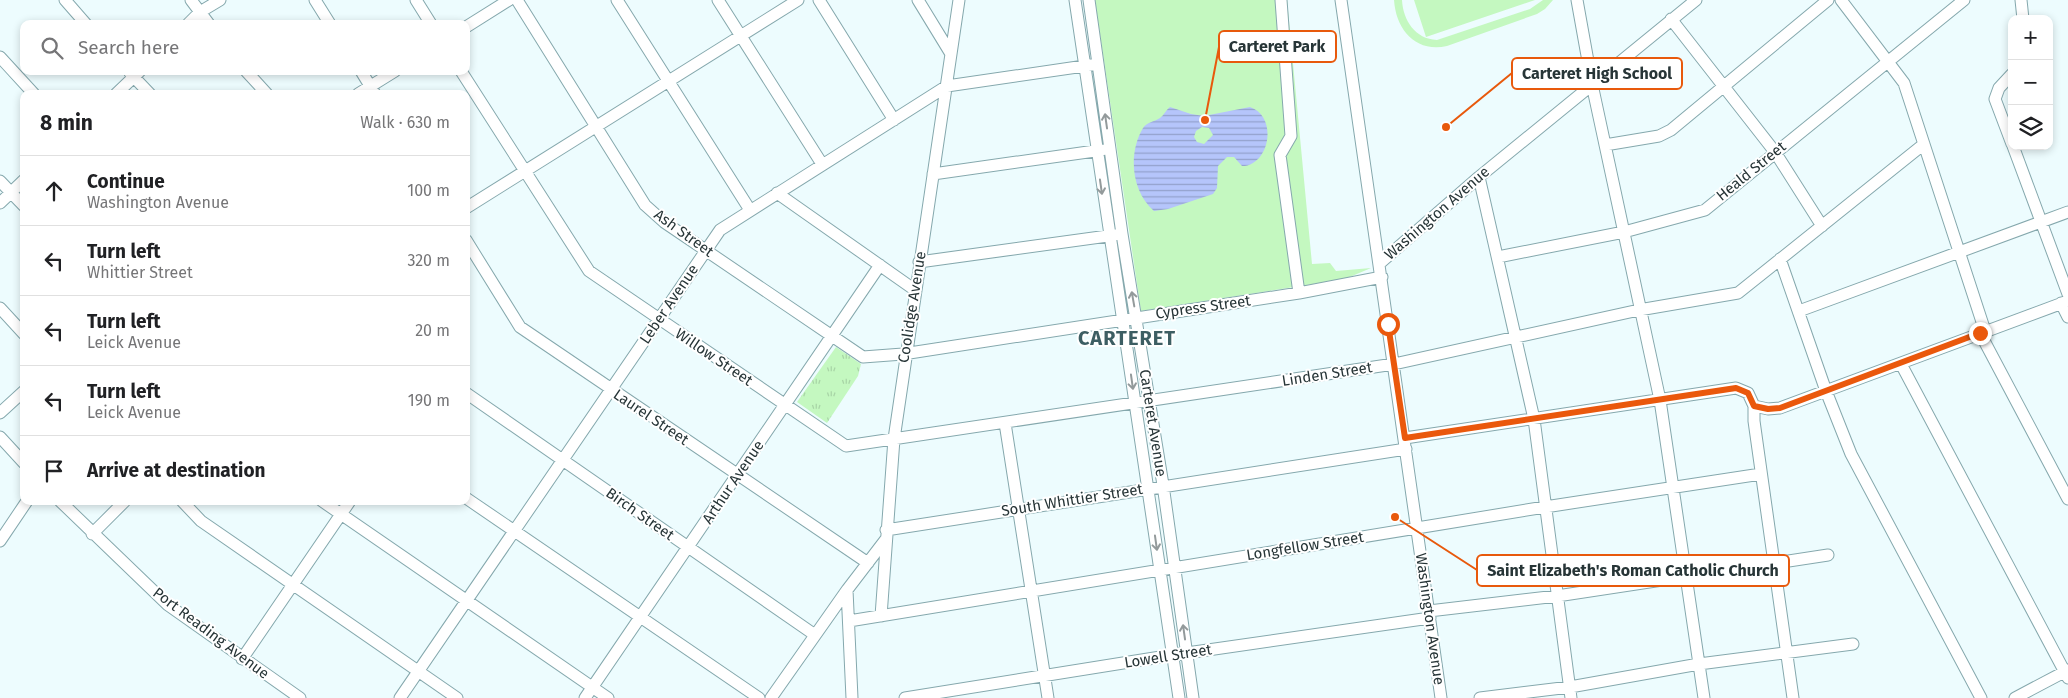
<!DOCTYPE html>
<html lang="en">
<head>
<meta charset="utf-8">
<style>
	body { margin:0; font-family:"Fira Sans",sans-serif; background:#f2f2f2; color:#202124 }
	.controls { position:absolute; right:15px; top:15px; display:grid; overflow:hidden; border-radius:10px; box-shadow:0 2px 8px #0003 }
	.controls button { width:45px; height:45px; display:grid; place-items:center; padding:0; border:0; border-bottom:1px solid #e0e0e0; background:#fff; color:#202124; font:25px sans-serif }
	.stop { position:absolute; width:15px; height:15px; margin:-11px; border:4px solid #ea580c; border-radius:50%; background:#fff }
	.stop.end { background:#ea580c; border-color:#fff; box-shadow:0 1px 5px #0008 }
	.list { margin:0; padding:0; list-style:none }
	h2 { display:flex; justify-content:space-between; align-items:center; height:65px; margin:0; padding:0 20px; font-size:21px }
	h2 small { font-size:16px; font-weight:400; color:#757577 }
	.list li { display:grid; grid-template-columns:32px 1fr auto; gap:15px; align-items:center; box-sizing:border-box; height:70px; padding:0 20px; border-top:1px solid #e0e0e0 }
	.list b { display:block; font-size:19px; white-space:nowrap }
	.list p { margin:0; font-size:16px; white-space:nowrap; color:#757577 }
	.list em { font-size:16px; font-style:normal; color:#757577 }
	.icon { flex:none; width:28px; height:28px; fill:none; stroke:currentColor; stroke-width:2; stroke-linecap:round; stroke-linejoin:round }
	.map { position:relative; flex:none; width:2068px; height:698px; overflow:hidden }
	.search { position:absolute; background:#fff; box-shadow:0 2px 8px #0003; left:20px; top:20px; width:450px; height:55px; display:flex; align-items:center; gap:12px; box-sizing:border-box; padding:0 18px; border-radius:10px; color:#757577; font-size:19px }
	.panel { position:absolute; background:#fff; box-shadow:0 2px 8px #0003; left:20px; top:90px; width:450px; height:415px; border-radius:10px }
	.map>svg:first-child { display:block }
	.grass { fill:url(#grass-tufts) }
	.park { fill:#c4f8c0 }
	.water { fill:url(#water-rules); fill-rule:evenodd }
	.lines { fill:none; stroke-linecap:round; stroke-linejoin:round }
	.minor-casing { stroke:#85a8ad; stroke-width:13 }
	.minor { stroke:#fff; stroke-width:11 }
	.oneway { stroke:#939a9b }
	.route { stroke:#ea580c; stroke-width:6 }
	.labels { text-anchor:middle; stroke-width:4; stroke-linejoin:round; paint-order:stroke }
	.street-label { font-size:15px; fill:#273537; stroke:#fff }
	.district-label { font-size:20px; font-weight:bold; letter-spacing:1px; fill:#3d5e63; stroke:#fff }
	.leader { fill:none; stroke:#e8590c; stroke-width:2 }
	.callout-dot { fill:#e8590c; stroke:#fff; stroke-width:2 }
	.callout { fill:#fff; stroke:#e8590c; stroke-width:2 }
	.callout-label { font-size:16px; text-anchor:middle; font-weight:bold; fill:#273537 }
</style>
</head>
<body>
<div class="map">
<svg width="2068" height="698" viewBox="0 0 2068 698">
	<defs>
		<pattern id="grass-tufts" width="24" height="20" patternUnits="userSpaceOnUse" patternTransform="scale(1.25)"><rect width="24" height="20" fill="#c4f8c0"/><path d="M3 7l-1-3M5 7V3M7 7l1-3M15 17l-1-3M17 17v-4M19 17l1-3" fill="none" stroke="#a8d5a6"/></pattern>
		<pattern id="water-rules" width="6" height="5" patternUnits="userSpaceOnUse" patternTransform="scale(1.25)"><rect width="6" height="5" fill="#b5c5fb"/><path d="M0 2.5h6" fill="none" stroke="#93a1cc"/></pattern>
	</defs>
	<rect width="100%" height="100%" fill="#edfcfe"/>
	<path class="grass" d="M836,347L861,364L858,376L827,423L797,402Z"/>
	<path class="park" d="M1095,0H1287L1312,264L1330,263L1336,271L1371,268L1345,279L1141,311Z
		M1394,0H1402C1403,20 1415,39 1437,40L1530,9L1543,0H1553L1545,9L1537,14L1447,46C1416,53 1396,30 1394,0Z
		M1414,0H1535L1426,37Z"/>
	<path class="water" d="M1170,107L1191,114L1204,116L1250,107C1279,117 1269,166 1242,166L1234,157H1227L1218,166L1217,188L1213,194L1168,209L1154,211C1131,191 1128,153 1143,128C1147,122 1154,122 1160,118C1164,115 1166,110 1170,107ZM1202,127L1209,128L1213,135L1204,144L1197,142L1194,137L1196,131Z"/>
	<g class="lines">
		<defs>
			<path id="minor" d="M65,0L86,24
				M191,0L209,24
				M315,0L330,24
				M416,0L431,24
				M517,0L645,205L664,222L863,357L903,354L1299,293L1382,277
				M617,0L750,210
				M718,0L822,164
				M819,0L894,120
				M918,0L951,54
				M1075,0L1179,698
				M1089,0L1122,234L1163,485L1193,698
				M1281,0L1291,136L1280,155L1299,293
				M1341,0L1441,698
				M1577,0L1593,89L1660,400L1704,698
				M1841,0L1904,83L1985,331
				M2021,0L2023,19
				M1671,19L1775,152L1822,226
				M188,24L200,12L220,0
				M466,27L509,0
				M0,57L34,94
				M246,71L267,94
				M361,71L375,94
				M461,71L589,271L846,446L1394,364L1639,310L1738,293L1924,144
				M130,73L150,94
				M2012,74L1999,88L1995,99L2012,144
				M116,94L140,71
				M358,94L395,71
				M1605,145L1659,136L1671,130L1828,0
				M2013,146L2068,294
				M933,174L1102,150
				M1479,177L1534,419L1571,698
				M0,181L24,206
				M777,193L915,290
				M0,203L24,180
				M466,208L798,0
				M466,240L520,327L868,563
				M1498,257L1624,232L1705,210L1964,0
				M1780,259L1826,391L1851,454L1981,698
				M919,262L1115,235
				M1380,263L1479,177L1696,0
				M2061,303L2068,317
				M0,308L24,334
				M1799,311L2068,212
				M1980,333L2068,499
				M1901,364L2068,678
				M466,393L815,635
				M1754,406L1768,409L1780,408L2068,301
				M0,413L24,391
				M1005,423L1048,698
				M0,437L24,463
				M1405,438L1736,388L1748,393L1754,406V421L1793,698
				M466,498L759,698
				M60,501L168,605L300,698
				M182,501L201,521L457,698
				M322,501L608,698
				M886,530L1406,449
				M92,534L125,501
				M0,541L27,501
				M1429,611L1557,596L1828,555
				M881,616L894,439L959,0
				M849,621L1545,507L1761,474
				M242,659L350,501
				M400,698L720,230L947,86L1098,64
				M585,698L880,265
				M771,698L847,590
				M852,698L847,590L886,539
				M905,698L1173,655L1430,618
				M1480,698L1570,687L1699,664L1853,644
				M2015,698L2068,670"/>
		</defs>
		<use href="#minor" class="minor-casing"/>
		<use href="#minor" class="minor"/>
	</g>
	<defs><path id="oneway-shaft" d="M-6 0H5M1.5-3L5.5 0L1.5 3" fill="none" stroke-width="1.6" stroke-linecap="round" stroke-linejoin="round" transform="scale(1.25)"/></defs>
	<g class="oneway">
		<use href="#oneway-shaft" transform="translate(1106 121) rotate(-98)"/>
		<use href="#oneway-shaft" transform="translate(1101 187) rotate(82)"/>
		<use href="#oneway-shaft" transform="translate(1133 299) rotate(-100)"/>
		<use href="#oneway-shaft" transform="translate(1132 382) rotate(82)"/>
		<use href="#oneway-shaft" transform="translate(1156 543) rotate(82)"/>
		<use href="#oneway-shaft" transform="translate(1184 632) rotate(-98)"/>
	</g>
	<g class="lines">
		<path class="route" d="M1388,324L1405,438L1736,388L1748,393L1754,406L1768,409L1780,408L1980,333"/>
	</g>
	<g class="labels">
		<g class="street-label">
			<text transform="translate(1751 171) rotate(-39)" y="5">Heald Street</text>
			<text transform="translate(1437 213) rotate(-41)" y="5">Washington Avenue</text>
			<text transform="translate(684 233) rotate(36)" y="5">Ash Street</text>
			<text transform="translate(669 304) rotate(-56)" y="5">Leber Avenue</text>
			<text transform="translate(912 307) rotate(-81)" y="5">Coolidge Avenue</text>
			<text transform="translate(1203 307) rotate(-8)" y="5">Cypress Street</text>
			<text transform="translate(714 357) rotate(34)" y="5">Willow Street</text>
			<text transform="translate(1327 374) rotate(-9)" y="5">Linden Street</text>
			<text transform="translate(651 417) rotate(34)" y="5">Laurel Street</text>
			<text transform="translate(1153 423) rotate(81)" y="5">Carteret Avenue</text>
			<text transform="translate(733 482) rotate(-56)" y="5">Arthur Avenue</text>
			<text transform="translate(1072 500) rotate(-9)" y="5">South Whittier Street</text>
			<text transform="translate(640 514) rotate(35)" y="5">Birch Street</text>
			<text transform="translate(1305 546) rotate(-9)" y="5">Longfellow Street</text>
			<text transform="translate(1430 619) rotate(82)" y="5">Washington Avenue</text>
			<text transform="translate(211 633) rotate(37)" y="5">Port Reading Avenue</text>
			<text transform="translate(1168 656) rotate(-9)" y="5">Lowell Street</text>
		</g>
		<g class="district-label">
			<text x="1127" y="345">CARTERET</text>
		</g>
	</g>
	<path class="leader" d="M1205 120L1219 47M1446 127L1512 73M1395 517L1477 570"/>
	<g class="callout-dot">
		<circle cx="1205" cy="120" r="5"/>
		<circle cx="1446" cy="127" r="5"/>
		<circle cx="1395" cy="517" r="5"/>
	</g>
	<g class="callout">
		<rect x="1219" y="31" width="117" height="31" rx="5"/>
		<rect x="1512" y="58" width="170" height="31" rx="5"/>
		<rect x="1477" y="555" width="312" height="31" rx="5"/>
	</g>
	<g class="callout-label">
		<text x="1277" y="52">Carteret Park</text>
		<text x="1597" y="79">Carteret High School</text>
		<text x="1633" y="576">Saint Elizabeth's Roman Catholic Church</text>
	</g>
</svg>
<div class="controls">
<button>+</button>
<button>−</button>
<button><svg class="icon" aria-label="layers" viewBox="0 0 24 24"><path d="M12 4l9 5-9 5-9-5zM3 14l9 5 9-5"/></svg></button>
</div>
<div class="stop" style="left:1388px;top:324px"></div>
<div class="stop end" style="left:1980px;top:333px"></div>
<div class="search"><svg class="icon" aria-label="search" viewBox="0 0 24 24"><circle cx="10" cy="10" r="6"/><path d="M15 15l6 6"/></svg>Search here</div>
<section class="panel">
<h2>8 min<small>Walk · 630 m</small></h2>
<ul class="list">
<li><svg class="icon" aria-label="ahead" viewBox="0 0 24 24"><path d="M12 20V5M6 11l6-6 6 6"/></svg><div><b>Continue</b><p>Washington Avenue</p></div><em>100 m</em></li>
<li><svg class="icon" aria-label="left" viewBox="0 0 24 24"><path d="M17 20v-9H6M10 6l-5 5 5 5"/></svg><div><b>Turn left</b><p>Whittier Street</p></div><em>320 m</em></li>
<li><svg class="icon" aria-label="left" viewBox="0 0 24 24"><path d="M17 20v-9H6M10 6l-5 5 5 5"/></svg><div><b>Turn left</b><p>Leick Avenue</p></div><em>20 m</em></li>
<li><svg class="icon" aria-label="left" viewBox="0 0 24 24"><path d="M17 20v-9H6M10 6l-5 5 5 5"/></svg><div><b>Turn left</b><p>Leick Avenue</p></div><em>190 m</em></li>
<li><svg class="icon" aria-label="arrive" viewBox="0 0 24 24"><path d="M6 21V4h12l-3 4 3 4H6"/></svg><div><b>Arrive at destination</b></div></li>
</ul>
</section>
</div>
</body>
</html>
